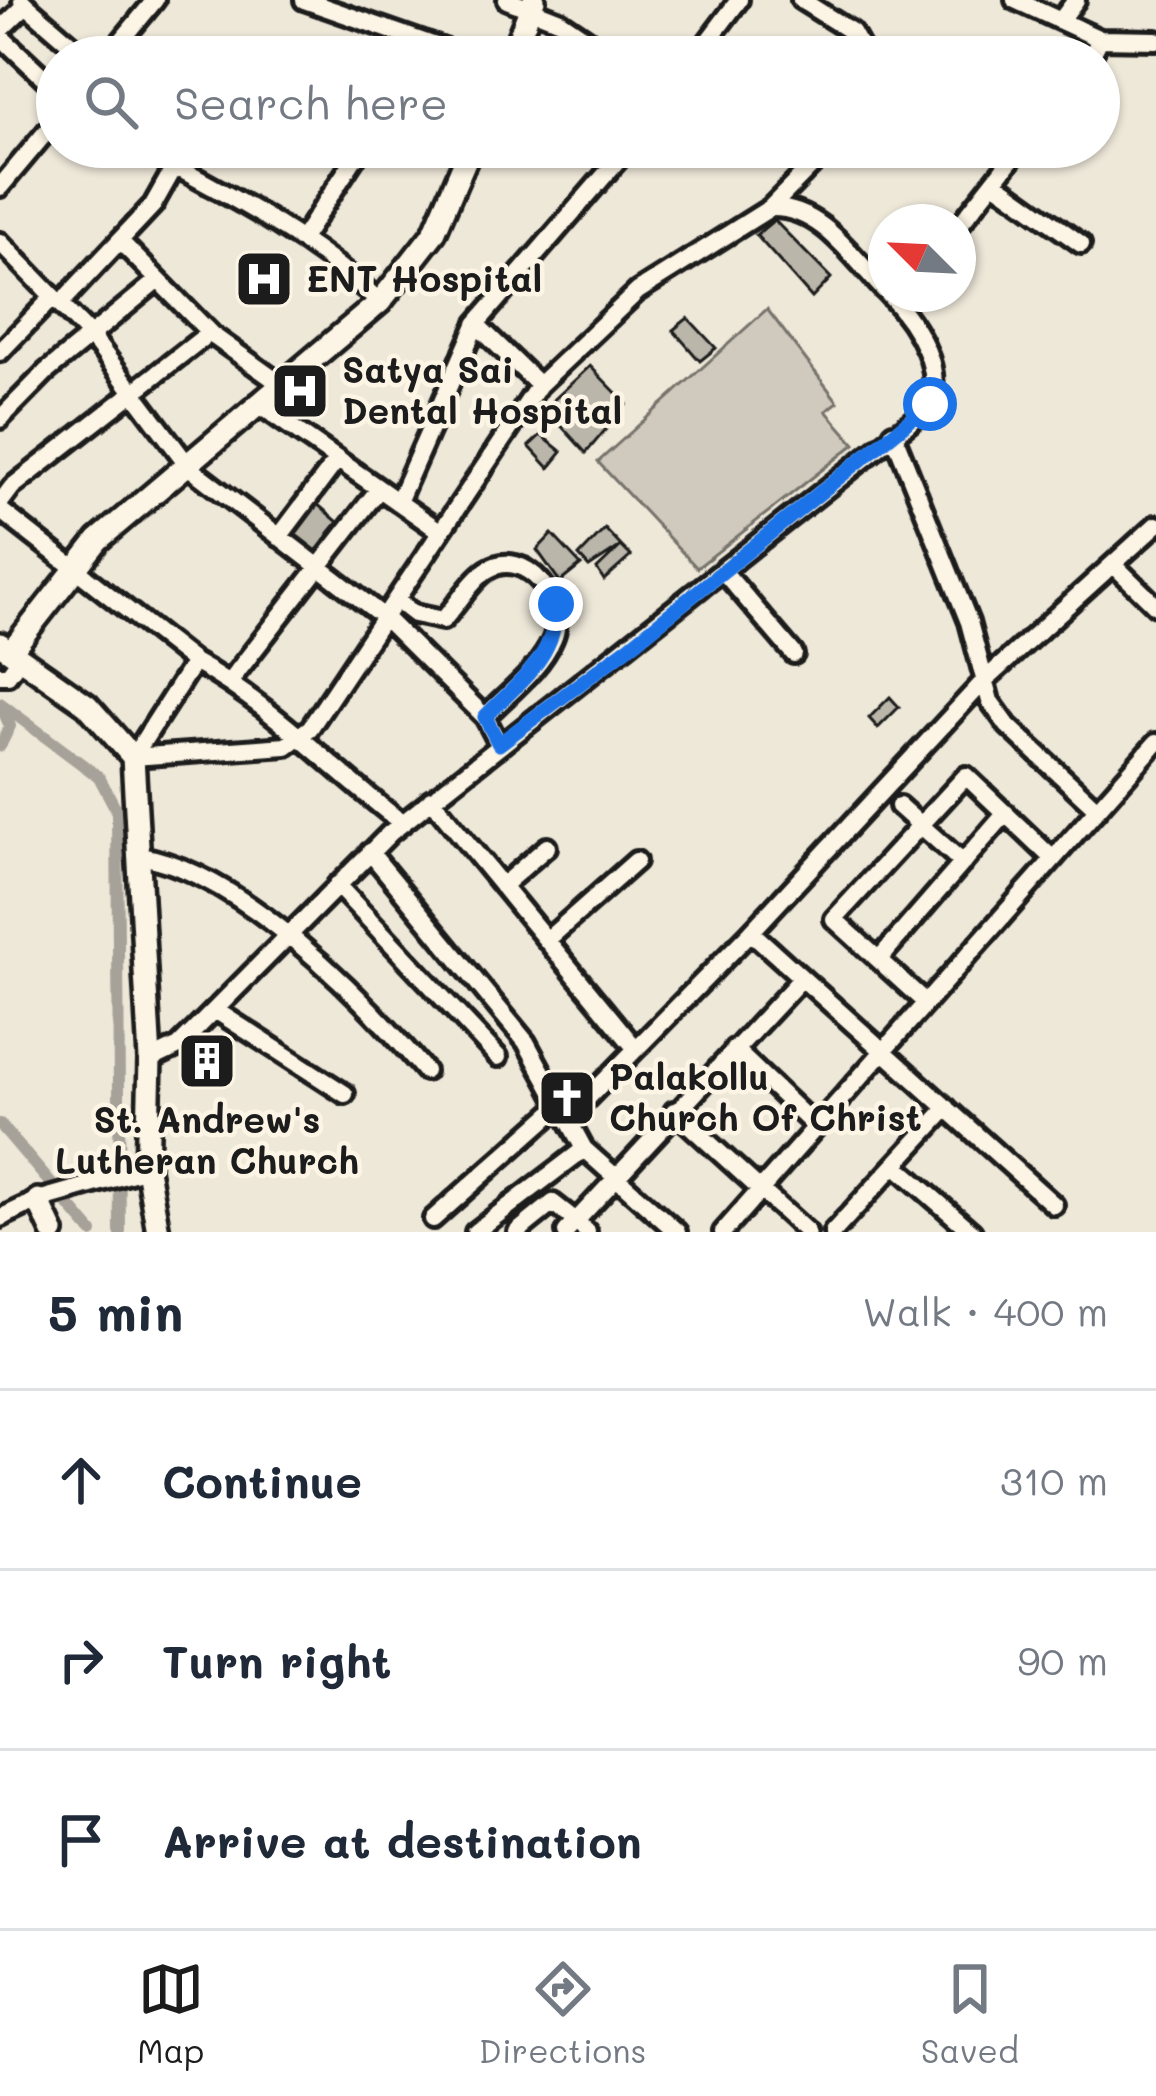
<!DOCTYPE html>
<html lang="en">
<head>
<meta charset="utf-8">
<style>
	body { margin:0; font-family:Mali,sans-serif; background:#f2f2f3; color:#1f2937 }
	.compass { position:absolute; left:868px; top:204px; width:108px; height:108px; border-radius:50%; background:#fff; box-shadow:0 3px 9px #0004; rotate:294deg }
	.stop { position:absolute; width:36px; height:36px; margin:-27px; border:9px solid #1a73e8; border-radius:50%; background:#fff }
	.stop.end { background:#1a73e8; border-color:#fff; box-shadow:0 3px 12px #0008 }
	.list { margin:0; padding:0; list-style:none }
	h2 { display:flex; justify-content:space-between; align-items:center; height:156px; margin:0; padding:0 48px; font-size:51px }
	h2 small { font-size:39px; font-weight:400; color:#747a83 }
	.list li { display:grid; grid-template-columns:78px 1fr auto; gap:36px; align-items:center; box-sizing:border-box; height:180px; padding:0 48px; border-top:3px solid #e0e1e3 }
	.list b { display:block; font-size:45px; white-space:nowrap }
	.list em { font-size:39px; font-style:normal; color:#747a83 }
	.icon { flex:none; width:66px; height:66px; fill:none; stroke:currentColor; stroke-width:2; stroke-linecap:round; stroke-linejoin:round }
	.map { position:relative; flex:none; width:1156px; height:1232px; overflow:hidden }
	.search { position:absolute; background:#fff; box-shadow:0 3px 9px #0004; left:36px; right:36px; top:36px; height:132px; display:flex; align-items:center; gap:30px; box-sizing:border-box; padding:0 42px; border-radius:66px; color:#747a83; font-size:45px }
	.sheet { height:696px; background:#fff }
	nav { display:flex; justify-content:space-around; align-items:center; box-sizing:border-box; height:168px; border-top:3px solid #e0e1e3; background:#fff; font-size:33px; color:#747a83 }
	nav a { display:grid; justify-items:center; gap:6px }
	nav .on { color:#1c1c1c }
	.map>svg:first-child { display:block }
	.green { fill:#cfcabd; stroke:#76736c; stroke-width:3 }
	.lines { fill:none; stroke-linecap:round; stroke-linejoin:round }
	.canal { stroke:#a7a299; stroke-width:12 }
	.building { fill:#bab6aa; stroke:#1c1c1c; stroke-width:3 }
	.minor-casing { stroke:#1c1c1c; stroke-width:26 }
	.major-casing { stroke:#1c1c1c; stroke-width:30 }
	.minor { stroke:#fcf5e5; stroke-width:16 }
	.major { stroke:#fcf5e5; stroke-width:21 }
	.route { stroke:#1a73e8; stroke-width:15 }
	.labels { text-anchor:middle; stroke-width:9; stroke-linejoin:round; paint-order:stroke }
	.poi-label { font-size:36px; font-weight:bold; fill:#1c1c1c; stroke:#fcf5e5; text-anchor:start }
</style>
</head>
<body>
<div class="map">
<svg width="1156" height="1232" viewBox="0 0 1156 1232">
	<rect width="100%" height="100%" fill="#eee8d9"/>
	<filter id="ink" filterUnits="userSpaceOnUse"><feTurbulence type="fractalNoise" baseFrequency=".00833" numOctaves="2"/><feDisplacementMap in="SourceGraphic" scale="24" xChannelSelector="R" yChannelSelector="G"/><feConvolveMatrix kernelMatrix="1 2 1 2 8 2 1 2 1" color-interpolation-filters="sRGB"/></filter>
	<g filter="url(#ink)">
		<path class="green" d="M767,309L838,402L826,411L855,444L697,568L598,462Z"/>
		<g class="lines">
			<path class="canal" d="M0,703L99,777L117,811L120,1232
				M0,746L10,726L0,704
				M0,1124L92,1232"/>
		</g>
		<path class="building" d="M774,220L831,278L812,298L756,235Z
			M268,259L280,265L265,291L253,284Z
			M688,318L716,348L700,361L673,330Z
			M590,366L627,404L586,453L545,408Z
			M292,375L319,396L310,408L283,388Z
			M541,435L562,452L549,468L529,446Z
			M316,503L338,522L329,533L334,537L316,559L288,535Z
			M605,529L621,546L589,567L579,556Z
			M552,534L581,565L560,582L537,550Z
			M621,546L631,556L604,580L597,569Z
			M890,697L899,707L878,728L869,718Z
			M199,1039L231,1062L211,1082L183,1060Z
			M574,1071L588,1085L565,1108L554,1089Z"/>
		<g class="lines">
			<defs>
				<path id="minor" d="M304,0L467,57
					M507,0L560,21L613,57
					M801,0L852,32L866,57
					M1015,0L1100,39L1091,57
					M26,5L86,57
					M1061,20L1076,0
					M0,30L26,5L22,1
					M0,36L57,90
					M1100,39L1156,40
					M108,57L155,0
					M696,57L739,0
					M139,147C224,193 309,235 380,302
					M994,182L1081,244
					M0,187L57,119
					M770,208L830,147
					M958,227L1021,147
					M302,239L362,147
					M0,242L91,336L190,468L384,617L485,717L499,744
					M121,242L212,335L279,383
					M60,304L153,205L175,166
					M0,352L53,297
					M539,385L476,324L629,147
					M257,403L441,532
					M0,419L46,372L158,280
					M893,433L969,622L990,701L1008,726L1097,809
					M398,502L475,327
					M0,503L12,487L209,333
					M0,510L194,662L133,757
					M279,537L337,460
					M1114,565L1156,606
					M723,571L794,654
					M396,600L414,614L443,620C456,606 471,581 487,570C526,545 569,603 553,639C540,670 508,693 485,717
					M194,662C271,704 333,770 402,823
					M0,675H8L20,659
					M230,681L379,489
					M133,757L286,746L310,728L539,385L638,291L770,208C821,206 853,258 886,292
					M431,799L636,1049
					M899,806L963,863
					M370,852L526,1042L584,1149L677,1232
					M140,856C239,872 361,995 425,1071
					M337,885L498,1057
					M502,886L547,847
					M751,932L1054,1205
					M547,940L636,861
					M879,959L1006,813
					M926,1003L834,919L966,776L1053,859
					M215,1010L345,1094
					M734,1049L816,1127
					M150,1060L179,1046L390,833L921,414C954,378 914,321 888,294
					M674,1111L807,1232
					M568,1118L751,932L984,681L1156,525
					M895,1165L972,1232
					M0,1218L38,1200L147,1169
					M433,1219L561,1105
					M475,1232L584,1149
					M517,1232L553,1203L576,1221L566,1232
					M587,1232L576,1221L802,978
					M723,1232L1156,743
					M833,1232L947,1108"/>
				<path id="major" d="M511,57L534,0
					M0,644L87,705L133,757L150,1060L147,1169L158,1232
					M11,651L98,540L380,302L434,233L471,147
					M38,1200L53,1232"/>
			</defs>
			<use href="#minor" class="minor-casing"/>
			<use href="#major" class="major-casing"/>
			<use href="#minor" class="minor"/>
			<use href="#major" class="major"/>
		</g>
	</g>
	<g class="lines" filter="url(#ink)">
		<path class="route" d="M556,604C557,656 519,682 485,717L499,744L629,647L930,404"/>
	</g>
	<defs>
		<symbol id="hospital-square" viewBox="-11 -11 22 22"><rect x="-9" y="-9" width="18" height="18" rx="4" fill="#1c1c1c" stroke="#fcf5e5"/><path d="M-5-5h3v3.5h4V-5h3V5h-3V1.5h-4V5h-3Z" fill="#fff"/></symbol>
		<symbol id="building-square" viewBox="-11 -11 22 22"><rect x="-9" y="-9" width="18" height="18" rx="4" fill="#1c1c1c" stroke="#fcf5e5"/><path d="M-4-6H4V6H1V3H-1V6H-4ZM-2.5-4.3h1.7v1.8h-1.7ZM.8-4.3h1.7v1.8H.8ZM-2.5-1h1.7V.8h-1.7ZM.8-1h1.7V.8H.8Z" fill="#fff"/></symbol>
		<symbol id="church-square" viewBox="-11 -11 22 22"><rect x="-9" y="-9" width="18" height="18" rx="4" fill="#1c1c1c" stroke="#fcf5e5"/><path d="M-1.2-6h2.4v3.5h3.3v2.4h-3.3V6h-2.4V-.1h-3.3v-2.4h3.3Z" fill="#fff"/></symbol>
	</defs>
	<g fill-rule="evenodd">
		<use href="#hospital-square" x="231" y="246" width="66" height="66"/>
		<use href="#hospital-square" x="267" y="358" width="66" height="66"/>
		<use href="#building-square" x="174" y="1028" width="66" height="66"/>
		<use href="#church-square" x="534" y="1065" width="66" height="66"/>
	</g>
	<g class="labels">
		<g class="poi-label">
			<text x="306" y="292">ENT Hospital</text>
			<text x="342" y="383">Satya Sai<tspan x="342" dy="41">Dental Hospital</tspan></text>
			<text x="609" y="1090">Palakollu<tspan x="609" dy="41">Church Of Christ</tspan></text>
			<text x="207" y="1133" text-anchor="middle">St. Andrew's<tspan x="207" dy="41">Lutheran Church</tspan></text>
		</g>
	</g>
</svg>
<svg class="compass" viewBox="-18 -18 36 36"><path d="M0-13l5 13h-10z" fill="#e53935"/><path d="M0 13l5-13h-10z" fill="#747a83"/></svg>
<div class="stop" style="left:930px;top:404px"></div>
<div class="stop end" style="left:556px;top:604px"></div>
<div class="search"><svg class="icon" aria-label="search" viewBox="0 0 24 24"><circle cx="10" cy="10" r="6"/><path d="M15 15l6 6"/></svg>Search here</div>
</div>
<section class="sheet">
<h2>5 min<small>Walk · 400 m</small></h2>
<ul class="list">
<li><svg class="icon" aria-label="ahead" viewBox="0 0 24 24"><path d="M12 20V5M6 11l6-6 6 6"/></svg><div><b>Continue</b></div><em>310 m</em></li>
<li><svg class="icon" aria-label="right" viewBox="0 0 24 24"><path d="M7 20v-9h11M14 6l5 5-5 5"/></svg><div><b>Turn right</b></div><em>90 m</em></li>
<li><svg class="icon" aria-label="arrive" viewBox="0 0 24 24"><path d="M6 21V4h12l-3 4 3 4H6"/></svg><div><b>Arrive at destination</b></div></li>
</ul>
</section>
<nav>
<a class="on"><svg class="icon" aria-label="map" viewBox="0 0 24 24"><path d="M3 6l6-2 6 2 6-2v14l-6 2-6-2-6 2zM9 4v14M15 6v14"/></svg>Map</a>
<a><svg class="icon" aria-label="directions" viewBox="0 0 24 24"><path d="M12 3l9 9-9 9-9-9zM9 14v-3h6M13 9l2 2-2 2"/></svg>Directions</a>
<a><svg class="icon" aria-label="saved" viewBox="0 0 24 24"><path d="M7 4h10v16l-5-4-5 4z"/></svg>Saved</a>
</nav>
</body>
</html>
